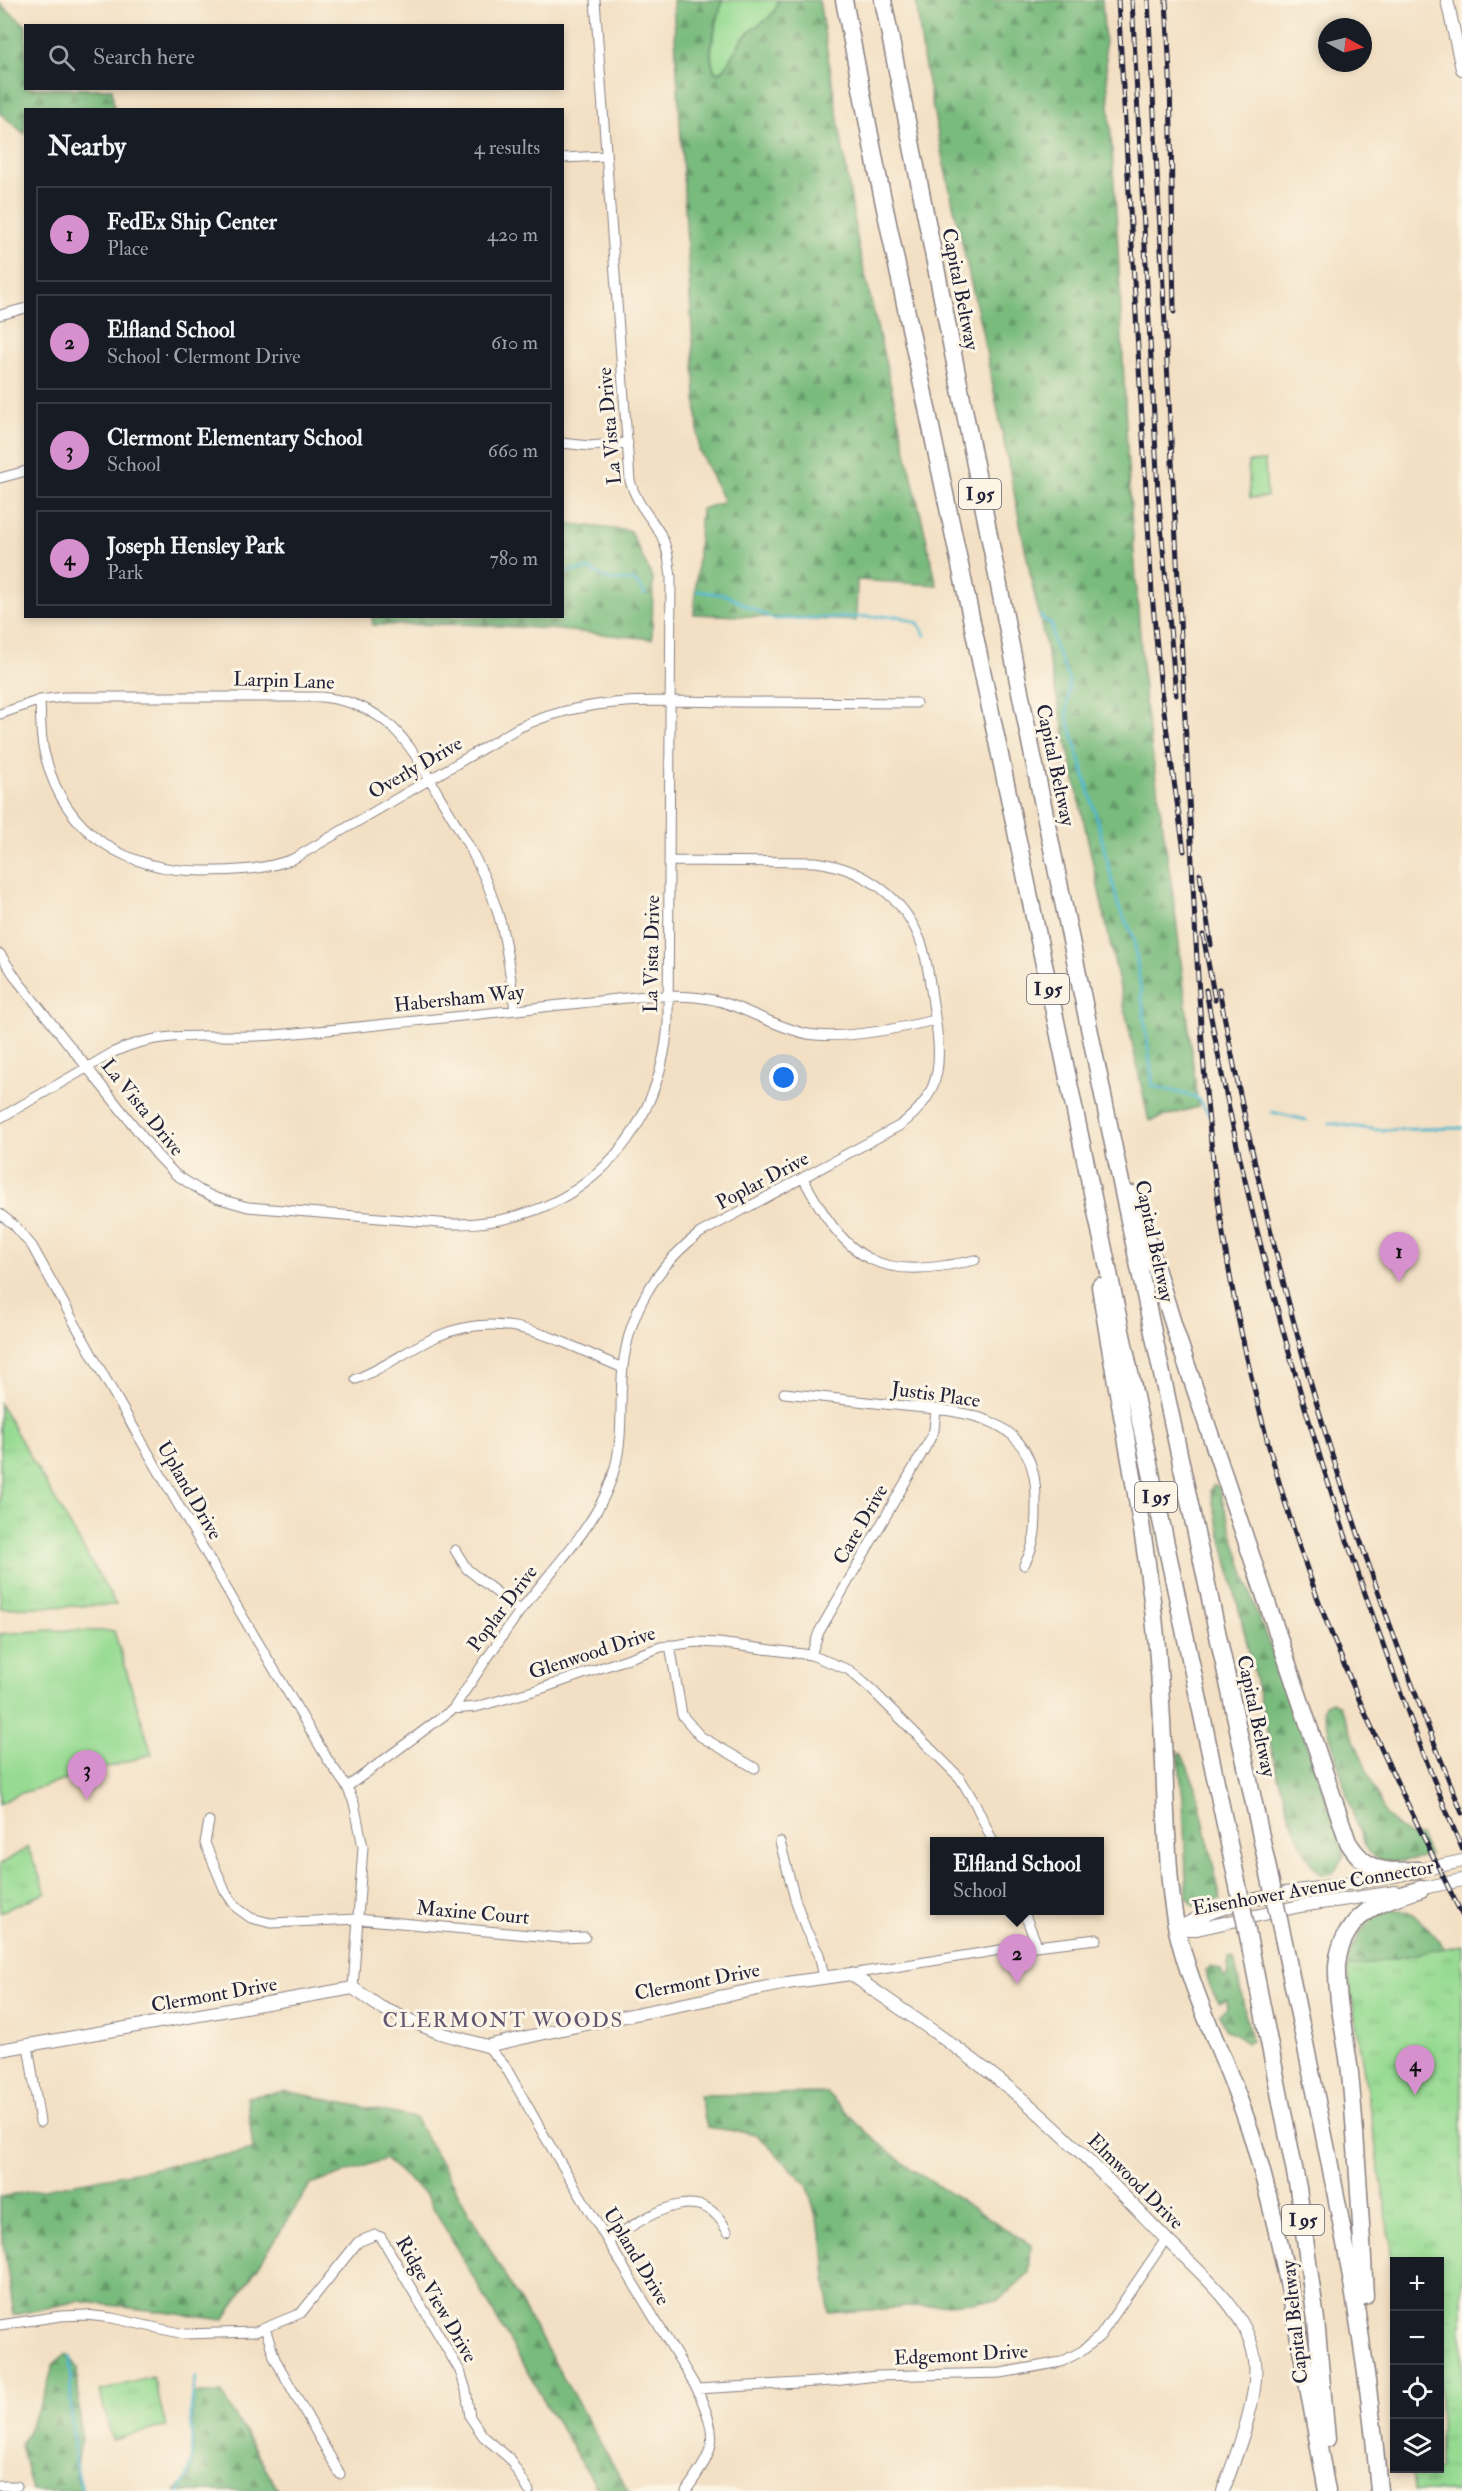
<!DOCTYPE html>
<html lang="en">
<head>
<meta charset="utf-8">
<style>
	body { margin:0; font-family:"IM FELL Double Pica",serif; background:#20242c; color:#f1f3f6 }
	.controls { position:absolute; right:18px; bottom:18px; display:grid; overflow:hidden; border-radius:0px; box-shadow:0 3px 9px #0003 }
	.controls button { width:54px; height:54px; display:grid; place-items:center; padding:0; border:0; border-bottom:2px solid #363941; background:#171b24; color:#f1f3f6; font:30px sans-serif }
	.compass { position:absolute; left:1318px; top:18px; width:54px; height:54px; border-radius:50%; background:#171b24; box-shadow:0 3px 9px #0003; rotate:97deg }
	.you { position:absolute; left:784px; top:1078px; width:21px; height:21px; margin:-15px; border:4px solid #fff; border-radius:50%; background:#1a73e8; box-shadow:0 0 0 9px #1a73e833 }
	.badge { display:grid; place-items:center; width:39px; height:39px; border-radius:50%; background:#d690ce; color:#111; font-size:20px; font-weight:700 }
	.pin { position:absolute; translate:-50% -50px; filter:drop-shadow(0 2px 3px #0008) }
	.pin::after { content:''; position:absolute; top:32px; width:21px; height:18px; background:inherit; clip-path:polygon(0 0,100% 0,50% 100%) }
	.popup { position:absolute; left:930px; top:1837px; width:174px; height:78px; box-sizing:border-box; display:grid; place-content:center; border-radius:0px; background:#171b24; filter:drop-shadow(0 2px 4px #0005); font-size:20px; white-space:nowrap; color:#9ea1a6 }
	.popup b { font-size:22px; color:#f1f3f6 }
	.popup::after { content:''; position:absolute; left:50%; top:100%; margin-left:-12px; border:12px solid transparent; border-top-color:#171b24 }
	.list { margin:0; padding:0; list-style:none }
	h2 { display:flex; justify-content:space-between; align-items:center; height:78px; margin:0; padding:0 24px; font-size:26px }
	h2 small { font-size:20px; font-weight:400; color:#9ea1a6 }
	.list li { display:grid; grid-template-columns:39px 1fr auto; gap:18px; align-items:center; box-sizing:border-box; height:96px; margin:0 12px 12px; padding:0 12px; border:2px solid #363941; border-radius:0px }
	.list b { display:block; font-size:22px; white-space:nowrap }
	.list p { margin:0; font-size:20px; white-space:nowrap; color:#9ea1a6 }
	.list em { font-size:20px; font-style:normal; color:#9ea1a6 }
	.icon { flex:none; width:33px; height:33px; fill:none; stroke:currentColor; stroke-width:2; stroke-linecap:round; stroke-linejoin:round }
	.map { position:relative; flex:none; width:1462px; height:2491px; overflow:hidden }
	.search { position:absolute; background:#171b24; box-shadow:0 3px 9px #0003; left:24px; top:24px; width:540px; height:66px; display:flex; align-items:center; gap:15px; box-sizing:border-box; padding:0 21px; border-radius:0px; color:#9ea1a6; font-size:22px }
	.panel { position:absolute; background:#171b24; box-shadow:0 3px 9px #0003; left:24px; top:108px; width:540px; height:510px; border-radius:0px }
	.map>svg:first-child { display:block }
	.green { fill:#97db93; stroke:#5c7e67; stroke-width:1.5 }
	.forest { fill:url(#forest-firs); stroke:#4e6e5c; stroke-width:1.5 }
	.park { fill:url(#park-tufts); stroke:#5c7e67; stroke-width:1.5 }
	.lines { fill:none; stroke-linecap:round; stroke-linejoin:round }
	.stream { stroke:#4fb7cd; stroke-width:3 }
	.street-casing { stroke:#8a8180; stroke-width:11 }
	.secondary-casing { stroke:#8a8180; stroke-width:14 }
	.highway-casing { stroke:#8a8180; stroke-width:19 }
	.street { stroke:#fff; stroke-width:9 }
	.secondary { stroke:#fff; stroke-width:12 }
	.highway { stroke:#fff; stroke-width:16 }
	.rail-casing { stroke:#22223b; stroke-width:5 }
	.rail { stroke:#fcf5e5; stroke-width:3; stroke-dasharray:9; stroke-linecap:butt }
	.highway-bridge-casing { stroke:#8a8180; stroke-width:19; stroke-linecap:butt }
	.highway-bridge { stroke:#fff; stroke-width:16 }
	.labels { text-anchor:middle; stroke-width:6; stroke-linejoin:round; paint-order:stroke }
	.shield { fill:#fcf5e5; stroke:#63616e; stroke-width:1.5 }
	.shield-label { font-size:18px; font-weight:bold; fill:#22223b }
	.street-label { font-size:20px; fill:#22223b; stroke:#fcf5e5 }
	.neighbourhood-label { font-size:21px; letter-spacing:1.5px; fill:#625571; stroke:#fcf5e5 }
</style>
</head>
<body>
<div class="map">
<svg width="1462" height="2491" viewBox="0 0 1462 2491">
	<defs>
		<pattern id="forest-firs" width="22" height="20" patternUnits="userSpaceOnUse" patternTransform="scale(1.5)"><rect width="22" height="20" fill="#79bb7d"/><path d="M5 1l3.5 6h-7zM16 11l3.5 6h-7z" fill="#639868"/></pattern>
		<pattern id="park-tufts" width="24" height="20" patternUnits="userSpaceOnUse" patternTransform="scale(1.5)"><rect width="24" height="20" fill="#97db93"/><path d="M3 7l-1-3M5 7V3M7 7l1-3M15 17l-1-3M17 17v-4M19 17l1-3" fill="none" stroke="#82bc80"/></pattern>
	</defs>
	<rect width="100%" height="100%" fill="#fcf5e5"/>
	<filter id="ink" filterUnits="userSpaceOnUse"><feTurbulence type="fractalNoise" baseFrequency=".0167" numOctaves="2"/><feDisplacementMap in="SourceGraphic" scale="12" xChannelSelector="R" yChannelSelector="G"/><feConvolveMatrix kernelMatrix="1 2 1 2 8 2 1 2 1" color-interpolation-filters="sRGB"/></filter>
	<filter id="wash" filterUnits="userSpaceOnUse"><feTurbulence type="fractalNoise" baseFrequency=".008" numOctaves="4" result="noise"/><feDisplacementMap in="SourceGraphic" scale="24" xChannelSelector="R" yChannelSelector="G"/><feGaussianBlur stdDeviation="1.35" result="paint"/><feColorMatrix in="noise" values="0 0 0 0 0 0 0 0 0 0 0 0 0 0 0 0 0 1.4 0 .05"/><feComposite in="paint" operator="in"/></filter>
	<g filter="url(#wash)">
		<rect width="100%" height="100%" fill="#f3e0c4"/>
		<path class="green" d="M722,0H778C775,20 758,23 746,35C738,44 731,57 725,68L721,72L716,73C704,51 719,22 722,0Z
			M1265,461L1267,497L1250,498L1248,462Z
			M50,1630L114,1631L152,1754L15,1795L0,1804V1634Z"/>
		<path class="forest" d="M673,0H722C719,21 703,52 716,73L721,72L725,68C731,57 738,44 746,35C758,22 775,20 778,0H819L859,249L937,585L857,580L856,621L694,614L701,509L724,502L699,450Z
			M916,0H1102L1117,227L1128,469L1145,704L1175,910L1198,1107L1149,1121L1032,583L982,331L943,160L923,57Z
			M0,4L26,25V88L112,89L114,109L26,110L25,134L0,113Z
			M563,523L630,531L653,579L652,639L540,628L463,624L373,625L372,617L562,616Z
			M1214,1485L1218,1486L1257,1614L1292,1702L1345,1854L1333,1873L1321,1875C1288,1844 1266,1724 1255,1677C1240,1615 1226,1553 1210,1491Z
			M1332,1701L1339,1704L1386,1816L1408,1835L1420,1836L1429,1855C1411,1860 1387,1867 1371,1854C1357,1842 1330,1733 1323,1710L1325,1704Z
			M1181,1752L1196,1787L1221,1900L1193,1906L1187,1898L1183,1798L1178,1754Z
			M1395,1909C1416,1911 1433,1932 1445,1949L1347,1968C1352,1941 1366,1914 1395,1909Z
			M1229,1958L1234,1959L1251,2041L1246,2043L1234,2033L1226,2030L1220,2014L1227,2008V2000L1219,2002C1211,1992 1208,1983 1206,1970L1212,1966L1221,1970L1224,1978L1227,1976Z
			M286,2091L415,2118L628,2491H599L547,2406L426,2195L385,2159L310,2185L224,2320L78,2301L14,2315L0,2222V2197L253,2150L247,2097Z
			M827,2093L862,2128L905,2165L1031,2245L1029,2273L999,2300L829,2313L823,2241L807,2184L756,2134L707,2127L699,2095Z
			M66,2353L77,2368L81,2438L76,2477L83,2491H32L21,2445L45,2395L53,2365Z
			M193,2393H222L279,2491H175L190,2478Z"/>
		<path class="park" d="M0,1404L116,1605L0,1608Z
			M28,1847L46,1893L0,1912V1865Z
			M1462,1945V2491H1414L1412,2469L1440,2468V2262H1394V2286L1388,2221L1347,1968Z
			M153,2377L166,2426L112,2440L100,2391Z"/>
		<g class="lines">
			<path class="stream" d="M562,572L589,569L609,580L635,581L645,594
				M697,591L726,595L773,619L898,616L918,623L925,635
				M1040,616L1052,625L1053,641L1069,680L1067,716L1094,808L1119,908L1134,937L1153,1086L1196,1097L1209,1114
				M1272,1112L1306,1120
				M1330,1123L1378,1130L1462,1128
				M70,2356C71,2401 70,2447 82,2491
				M179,2491C198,2465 190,2442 191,2412C191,2401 194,2389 196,2378"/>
		</g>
	</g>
	<g filter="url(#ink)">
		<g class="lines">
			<defs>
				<path id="street" d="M562,158L606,156
					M0,315L26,308
					M562,443L589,446L628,443
					M0,478L26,471
					M40,700C41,720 40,740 46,759C66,835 128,871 203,871C235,871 263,870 293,859L518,728C588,695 658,701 734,702C794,702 855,703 916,703
					M0,714L40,700L64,697H322C390,705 409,743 440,797C465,838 489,878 501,924C508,952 511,981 515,1010
					M0,954L18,981L157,1155L175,1174L201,1191L216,1198L248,1207L451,1224C572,1226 659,1143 668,1023L671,577C669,563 668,548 661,535C649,514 638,507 630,481L595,0
					M0,1118L114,1052C165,1027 220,1040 274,1035C398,1024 521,1009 645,996C671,996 697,995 722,1002C751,1011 778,1028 808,1034C843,1040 901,1028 935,1020
					M803,1178C849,1264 879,1281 975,1260
					M0,1214L14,1225L32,1246L105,1378L243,1617L328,1760L347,1787L354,1803L363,1847L353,1988
					M356,1379C385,1368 410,1348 438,1336C507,1306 561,1343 623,1368
					M784,1393C821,1397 857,1401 894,1405C959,1412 1036,1410 1036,1499C1036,1525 1037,1541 1024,1565
					M455,1550L467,1569L520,1611
					M670,1645L682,1715L700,1736L755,1768
					M811,1655L819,1632L929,1441L934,1430L936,1409
					M453,1709C475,1676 497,1643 520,1611C553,1567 602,1521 615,1467C624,1434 619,1401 623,1367C629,1312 656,1266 700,1233L899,1126C947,1092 941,1055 933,1004C930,984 928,964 922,945C906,898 865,869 816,862L669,861
					M347,1787L453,1709L476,1707L540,1689L661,1647L695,1642L718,1643L811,1655L849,1670L871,1689L960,1778L976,1805L993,1842
					M209,1821L205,1843L225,1891L237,1908L251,1918L271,1923L358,1919L561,1938L585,1937
					M780,1842L795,1899L806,1930L819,1954L824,1977
					M1023,1910L1037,1945
					M851,1974L1000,1950L1097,1939
					M28,2045L40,2122
					M487,2046L505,2066L545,2137L697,2389C719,2440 717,2446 686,2491
					M608,2241C642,2220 701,2175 727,2231
					M0,2325L61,2316L86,2315L112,2318L184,2334L255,2332L301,2313L358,2242L375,2235L381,2237L460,2371L466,2390L470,2417L483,2436L509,2458L529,2491
					M265,2328L275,2359L340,2474
					M697,2389L833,2381L876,2376L1001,2373L1061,2362L1082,2351L1100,2336L1166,2239
					M0,2486H17"/>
				<path id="secondary" d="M1447,0L1462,69
					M1413,1890L1462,1880
					M1177,1929C1236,1894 1306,1891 1372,1880C1402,1875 1432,1867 1462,1861
					M1180,1929H1197L1300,1906L1396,1892
					M0,2050L353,1988L380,2007L411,2021L440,2033L487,2046L567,2028L787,1983L851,1974C900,2009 952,2042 999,2080C1060,2128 1113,2185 1167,2240C1199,2272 1245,2308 1254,2355C1262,2391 1236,2456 1223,2491"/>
				<path id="highway" d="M844,0L876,166L1239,1891
					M883,0L1030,742L1124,1197L1271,1883
					M1133,1194L1176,1333L1348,1842C1367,1873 1385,1872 1418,1870
					M1100,1286C1118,1406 1146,1525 1157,1647C1162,1702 1164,1758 1166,1814C1168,1853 1169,1892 1177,1930C1194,2003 1232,2069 1253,2140C1287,2255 1305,2374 1327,2491
					M1284,1942C1321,2124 1364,2305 1379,2491
					M1251,1951L1298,2188L1316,2320L1327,2439
					M1365,2296C1361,2221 1357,2147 1350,2073C1346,2037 1336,2002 1337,1965C1338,1955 1341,1944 1346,1935C1362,1906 1391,1898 1421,1889"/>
			</defs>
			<use href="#street" class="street-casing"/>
			<use href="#secondary" class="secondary-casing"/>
			<use href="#highway" class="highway-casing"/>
			<use href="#street" class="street"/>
			<use href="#secondary" class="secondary"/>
			<use href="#highway" class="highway"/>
			<defs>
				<path id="rail" d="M1118,0L1152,594L1161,690L1184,851
					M1132,0L1158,492L1176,695
					M1148,0C1162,253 1174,505 1187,758C1197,951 1200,1147 1242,1336C1263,1433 1290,1528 1326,1620C1365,1720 1414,1818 1462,1915
					M1166,0L1170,75L1174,312
					M1200,874L1211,945
					M1203,935L1215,1000
					M1219,989C1250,1152 1287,1315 1338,1473C1375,1588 1417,1701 1462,1813
					M1206,990C1246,1217 1309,1442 1388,1658C1411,1722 1435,1786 1462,1848"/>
			</defs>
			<use href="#rail" class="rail-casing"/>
			<use href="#rail" class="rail"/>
			<defs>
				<path id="highway-bridge" d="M1271,1883L1284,1942
					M1239,1891L1251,1951"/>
			</defs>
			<use href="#highway-bridge" class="highway-bridge-casing"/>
			<use href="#highway-bridge" class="highway-bridge"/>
		</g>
	</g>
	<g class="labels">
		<g class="shield">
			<rect x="959" y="479" width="42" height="30" rx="4.5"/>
			<rect x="1027" y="974" width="42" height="30" rx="4.5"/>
			<rect x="1135" y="1482" width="42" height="30" rx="4.5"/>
			<rect x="1282" y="2205" width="42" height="30" rx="4.5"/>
		</g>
		<g class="shield-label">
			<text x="980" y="500">I 95</text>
			<text x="1048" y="995">I 95</text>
			<text x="1156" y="1503">I 95</text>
			<text x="1303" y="2226">I 95</text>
		</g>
		<g class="street-label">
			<text transform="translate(961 289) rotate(79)" y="7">Capital Beltway</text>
			<text transform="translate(609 426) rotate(-95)" y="7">La Vista Drive</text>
			<text transform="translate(284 680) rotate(2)" y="7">Larpin Lane</text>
			<text transform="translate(1056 765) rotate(78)" y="7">Capital Beltway</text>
			<text transform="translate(415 767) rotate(-30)" y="7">Overly Drive</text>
			<text transform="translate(651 954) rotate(-89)" y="7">La Vista Drive</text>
			<text transform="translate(459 998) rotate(-6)" y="7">Habersham Way</text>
			<text transform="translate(143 1107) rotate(51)" y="7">La Vista Drive</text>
			<text transform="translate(762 1180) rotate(-28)" y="7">Poplar Drive</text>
			<text transform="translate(1155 1241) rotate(78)" y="7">Capital Beltway</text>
			<text transform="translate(936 1394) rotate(8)" y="7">Justis Place</text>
			<text transform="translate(190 1490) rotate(60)" y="7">Upland Drive</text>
			<text transform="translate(860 1524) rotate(-60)" y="7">Care Drive</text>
			<text transform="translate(502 1608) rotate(-53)" y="7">Poplar Drive</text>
			<text transform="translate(592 1652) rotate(-18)" y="7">Glenwood Drive</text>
			<text transform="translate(1257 1716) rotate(78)" y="7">Capital Beltway</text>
			<text transform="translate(1313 1887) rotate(-10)" y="7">Eisenhower Avenue Connector</text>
			<text transform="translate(473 1912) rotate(5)" y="7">Maxine Court</text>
			<text transform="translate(697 1981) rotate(-11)" y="7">Clermont Drive</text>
			<text transform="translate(214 1994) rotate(-10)" y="7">Clermont Drive</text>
			<text transform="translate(1136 2181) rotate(45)" y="7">Elmwood Drive</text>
			<text transform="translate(637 2256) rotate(59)" y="7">Upland Drive</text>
			<text transform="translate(437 2299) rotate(60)" y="7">Ridge View Drive</text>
			<text transform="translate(1294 2322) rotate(-96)" y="7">Capital Beltway</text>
			<text transform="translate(961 2354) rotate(-3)" y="7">Edgemont Drive</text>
		</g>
		<g class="neighbourhood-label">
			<text x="503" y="2027">CLERMONT WOODS</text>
		</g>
	</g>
</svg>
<div class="controls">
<button>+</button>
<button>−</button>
<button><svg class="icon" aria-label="locate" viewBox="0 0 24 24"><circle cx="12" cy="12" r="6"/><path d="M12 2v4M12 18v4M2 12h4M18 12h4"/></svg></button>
<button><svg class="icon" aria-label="layers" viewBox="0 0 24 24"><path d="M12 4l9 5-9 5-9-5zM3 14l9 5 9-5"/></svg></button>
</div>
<svg class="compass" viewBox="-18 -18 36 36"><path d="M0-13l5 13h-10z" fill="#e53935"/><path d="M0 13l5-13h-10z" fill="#9ea1a6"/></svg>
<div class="you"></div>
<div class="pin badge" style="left:1399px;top:1282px">1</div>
<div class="pin badge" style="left:1017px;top:1984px">2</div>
<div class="popup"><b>Elfland School</b>School</div>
<div class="pin badge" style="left:87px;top:1800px">3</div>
<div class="pin badge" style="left:1415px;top:2095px">4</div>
<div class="search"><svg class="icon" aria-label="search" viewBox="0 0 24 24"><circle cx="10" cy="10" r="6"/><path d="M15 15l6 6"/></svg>Search here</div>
<section class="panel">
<h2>Nearby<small>4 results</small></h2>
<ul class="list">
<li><span class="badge">1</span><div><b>FedEx Ship Center</b><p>Place</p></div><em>420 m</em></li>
<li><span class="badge">2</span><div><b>Elfland School</b><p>School · Clermont Drive</p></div><em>610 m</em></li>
<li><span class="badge">3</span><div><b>Clermont Elementary School</b><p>School</p></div><em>660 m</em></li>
<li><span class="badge">4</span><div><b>Joseph Hensley Park</b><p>Park</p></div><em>780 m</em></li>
</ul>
</section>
</div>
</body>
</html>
